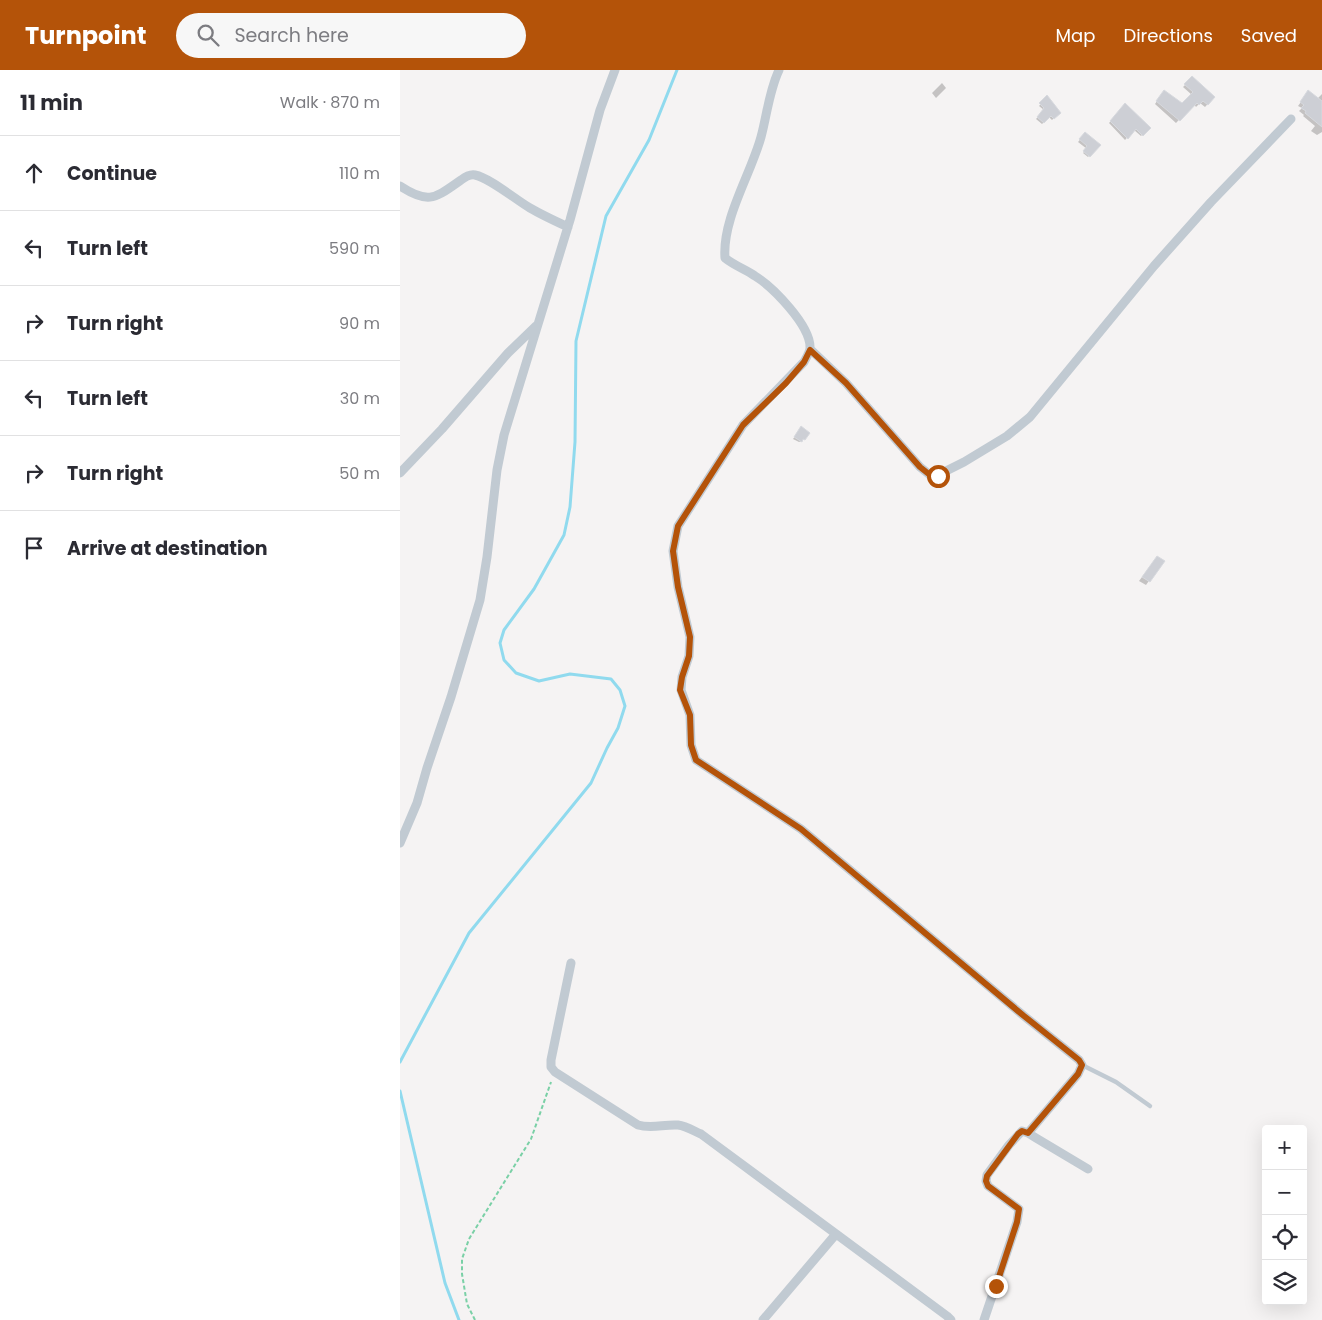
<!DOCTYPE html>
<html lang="en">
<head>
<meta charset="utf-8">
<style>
	body { margin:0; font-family:Poppins,sans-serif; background:#f7f7f7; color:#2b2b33 }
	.controls { position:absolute; right:15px; bottom:15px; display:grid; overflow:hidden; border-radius:5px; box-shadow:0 5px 20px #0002 }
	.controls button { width:45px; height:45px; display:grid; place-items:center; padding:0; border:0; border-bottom:1px solid #e1e1e2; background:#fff; color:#2b2b33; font:25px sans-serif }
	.stop { position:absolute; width:15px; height:15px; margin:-11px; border:4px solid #b45309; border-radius:50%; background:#fff }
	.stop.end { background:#b45309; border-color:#fff; box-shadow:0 1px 5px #0008 }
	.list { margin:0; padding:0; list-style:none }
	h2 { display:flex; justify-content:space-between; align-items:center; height:65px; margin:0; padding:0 20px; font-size:21px }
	h2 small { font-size:16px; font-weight:400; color:#7c7c81 }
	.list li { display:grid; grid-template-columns:32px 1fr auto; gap:15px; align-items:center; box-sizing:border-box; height:75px; padding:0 20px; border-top:1px solid #e1e1e2 }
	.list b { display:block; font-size:19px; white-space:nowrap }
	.list em { font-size:16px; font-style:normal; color:#7c7c81 }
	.icon { flex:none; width:28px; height:28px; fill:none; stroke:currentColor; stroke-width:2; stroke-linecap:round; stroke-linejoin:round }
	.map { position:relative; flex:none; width:922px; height:1250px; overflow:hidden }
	header { display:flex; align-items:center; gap:30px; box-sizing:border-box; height:70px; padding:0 25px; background:#b45309; color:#fff }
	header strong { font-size:24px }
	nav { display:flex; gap:28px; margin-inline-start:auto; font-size:18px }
	.search { width:350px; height:45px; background:#f7f7f7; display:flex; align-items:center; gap:12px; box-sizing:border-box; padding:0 18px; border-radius:28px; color:#7c7c81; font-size:19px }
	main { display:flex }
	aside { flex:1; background:#fff }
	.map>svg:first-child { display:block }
	.shadow { fill:#0003 }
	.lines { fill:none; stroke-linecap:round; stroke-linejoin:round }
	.stream { stroke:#90daee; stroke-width:3 }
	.building { fill:#cdcfd5; stroke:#d7d9de }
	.path { stroke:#7ad0a6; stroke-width:2; stroke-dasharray:4 2.5; stroke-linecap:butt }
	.lane { stroke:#c1cad2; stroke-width:4.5 }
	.street { stroke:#c1cad2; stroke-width:9 }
	.route { stroke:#b45309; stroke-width:6 }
</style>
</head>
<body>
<header>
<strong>Turnpoint</strong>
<div class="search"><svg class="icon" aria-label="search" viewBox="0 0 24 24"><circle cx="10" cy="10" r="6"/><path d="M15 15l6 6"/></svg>Search here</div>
<nav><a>Map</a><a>Directions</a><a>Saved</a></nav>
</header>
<main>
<aside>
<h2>11 min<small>Walk · 870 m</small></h2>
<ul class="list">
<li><svg class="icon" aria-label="ahead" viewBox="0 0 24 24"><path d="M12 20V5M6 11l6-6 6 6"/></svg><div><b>Continue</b></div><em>110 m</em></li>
<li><svg class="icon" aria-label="left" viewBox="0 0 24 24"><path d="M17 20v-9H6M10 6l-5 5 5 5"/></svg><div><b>Turn left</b></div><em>590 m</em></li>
<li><svg class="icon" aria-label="right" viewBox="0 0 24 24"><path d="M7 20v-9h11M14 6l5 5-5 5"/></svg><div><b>Turn right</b></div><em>90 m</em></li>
<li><svg class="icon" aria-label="left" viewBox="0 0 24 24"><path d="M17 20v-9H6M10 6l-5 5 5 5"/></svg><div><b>Turn left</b></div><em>30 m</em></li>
<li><svg class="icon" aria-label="right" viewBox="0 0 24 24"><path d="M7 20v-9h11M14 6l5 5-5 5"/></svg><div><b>Turn right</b></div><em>50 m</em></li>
<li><svg class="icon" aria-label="arrive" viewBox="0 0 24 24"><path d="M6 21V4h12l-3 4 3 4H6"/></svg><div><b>Arrive at destination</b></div></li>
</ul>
</aside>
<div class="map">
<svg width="922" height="1250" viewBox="0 0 922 1250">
	<rect width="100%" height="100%" fill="#f5f3f3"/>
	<path class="shadow" d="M792,8L814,27L805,37L800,33L796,37L794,34L776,53L755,34L762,24L782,35L792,25L783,17Z
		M542,13L546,18L536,28L532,23Z
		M922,24V62L917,65L911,61L915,56L903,46L904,45L899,41L902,38L898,36L906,25L917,29Z
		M647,27L659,43L652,50L649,47L642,54L636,49L644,40L639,36Z
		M725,35L749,58L741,66L734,60L725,70L709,53Z
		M685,64L699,75L688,87L683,83L687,79L678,72Z
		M400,359L409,363L402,371L399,372L393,369Z
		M754,491H763L746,515L739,511Z"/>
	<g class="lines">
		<path class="stream" d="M0,992L69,863L191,713L207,678L218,658L225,636L220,620L211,609L170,604L139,611L116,603L104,590L100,573L104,560L134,519L164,465L170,437L175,372L176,271L206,146L249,70L277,0
			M0,1021L45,1213L59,1250"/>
	</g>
	<path class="building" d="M792,6L815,27L808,35L803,31L799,35L797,33L780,51L756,31L764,20L782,33L793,22L784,14Z
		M908,20L922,31V57L905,43L906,41L901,38L904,35L900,32Z
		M647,25L661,43L654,49L651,46L644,53L637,47L644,38L639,33Z
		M725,33L751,58L743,66L736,59L728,69L710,51Z
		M685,62L701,75L690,87L683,81L687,76L679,69Z
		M401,356L410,363L405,370L403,369L402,372L394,367Z
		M757,486L765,491L750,512L742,507Z"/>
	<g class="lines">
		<path class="path" d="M75,1250L67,1234L62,1204V1189L69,1169L131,1069L151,1012"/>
		<path class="lane" d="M682,995L716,1012L750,1036"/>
		<path class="street" d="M379,0C369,21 367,45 361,67C351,104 322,149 325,188C335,196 345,199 355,206C373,217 411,256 410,278C410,282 406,288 404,292L343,355L278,456L273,481L278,517L290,567L289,586L282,607L281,620L290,645L291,675L296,690L401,759L624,946L679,990L682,995L678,1004L628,1063
			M0,116C29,135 35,128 61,110C65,107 70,104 75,105C90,108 116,130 130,138C142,145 155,151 168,157
			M410,279L446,313L520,397L530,405H538L564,392L607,366L630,347L754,196L811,132L891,49
			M0,403L42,359L108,283L136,256
			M0,773L17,733L27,698L51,627L80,530L87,487L97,400L104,365L170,150L200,40L215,0
			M171,893L151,990V997L155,1002L238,1055C252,1059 264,1054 278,1055C286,1056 294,1061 301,1064L547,1246L551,1250
			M363,1250L436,1164
			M584,1250L617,1152L619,1139L588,1116L586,1111L587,1105L609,1075L622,1061L628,1063L636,1068L688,1099"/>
	</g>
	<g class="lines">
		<path class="route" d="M538,406L530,405L520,397L446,313L410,280L404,292L386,313L343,355L278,456L273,481L278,517L290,567L289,586L282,607L280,620L290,645L291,675L296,690L401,759L624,946L679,990L682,995L678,1004L628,1063L622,1061L618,1064L587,1106L586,1111L588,1116L619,1139L617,1152L596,1216"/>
	</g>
</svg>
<div class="controls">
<button>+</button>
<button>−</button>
<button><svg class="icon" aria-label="locate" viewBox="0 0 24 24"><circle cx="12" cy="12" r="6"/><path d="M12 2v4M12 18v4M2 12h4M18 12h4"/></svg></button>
<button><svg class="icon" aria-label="layers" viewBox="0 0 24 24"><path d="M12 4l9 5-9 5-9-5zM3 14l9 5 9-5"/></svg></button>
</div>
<div class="stop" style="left:538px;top:406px"></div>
<div class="stop end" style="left:596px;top:1216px"></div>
</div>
</main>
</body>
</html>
